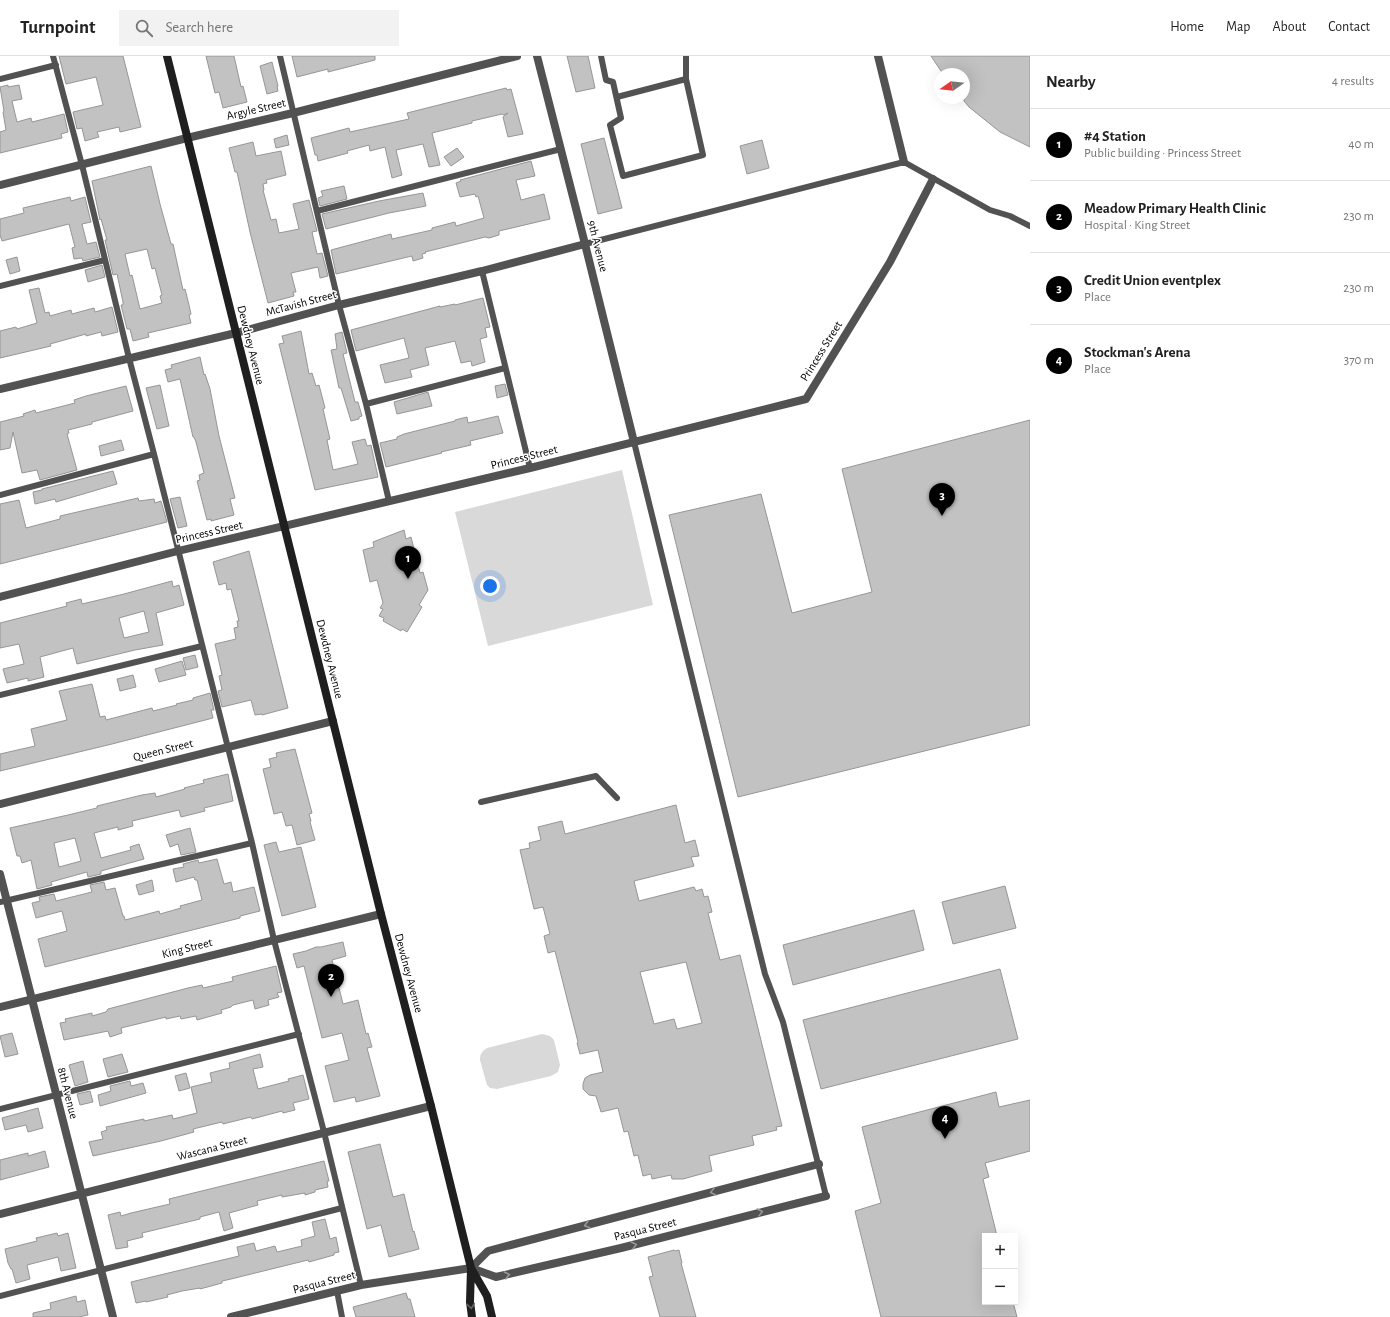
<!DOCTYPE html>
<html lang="en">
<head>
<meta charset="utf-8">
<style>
	body { margin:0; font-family:"Alegreya Sans",sans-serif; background:#f2f2f2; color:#222 }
	.controls { position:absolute; right:12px; bottom:12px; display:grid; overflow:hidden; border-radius:0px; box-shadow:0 4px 16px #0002 }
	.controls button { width:36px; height:36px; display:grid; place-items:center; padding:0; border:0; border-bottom:1px solid #e0e0e0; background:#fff; color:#222; font:20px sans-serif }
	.compass { position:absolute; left:934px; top:12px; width:36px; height:36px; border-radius:50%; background:#fff; box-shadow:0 4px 16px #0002; rotate:256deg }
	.you { position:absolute; left:490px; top:530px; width:14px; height:14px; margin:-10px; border:3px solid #fff; border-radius:50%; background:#1a73e8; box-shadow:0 0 0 6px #1a73e833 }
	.badge { display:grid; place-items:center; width:26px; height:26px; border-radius:50%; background:#000; color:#fff; font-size:13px; font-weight:700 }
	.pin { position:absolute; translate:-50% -33px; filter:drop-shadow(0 1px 2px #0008) }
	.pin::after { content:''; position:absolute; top:21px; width:14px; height:12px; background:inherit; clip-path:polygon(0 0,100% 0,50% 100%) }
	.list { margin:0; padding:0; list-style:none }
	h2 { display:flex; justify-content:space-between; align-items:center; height:52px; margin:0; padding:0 16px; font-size:17px }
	h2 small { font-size:13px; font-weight:400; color:#767676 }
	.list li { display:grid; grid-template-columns:26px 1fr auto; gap:12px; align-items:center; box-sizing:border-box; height:72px; padding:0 16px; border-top:1px solid #e0e0e0 }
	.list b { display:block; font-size:15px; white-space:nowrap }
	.list p { margin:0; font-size:13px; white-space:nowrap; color:#767676 }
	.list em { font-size:13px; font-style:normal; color:#767676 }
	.icon { flex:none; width:22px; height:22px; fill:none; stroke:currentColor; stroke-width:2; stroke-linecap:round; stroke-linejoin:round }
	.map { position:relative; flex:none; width:1030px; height:1261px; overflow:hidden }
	header { display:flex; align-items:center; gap:24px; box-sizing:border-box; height:56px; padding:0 20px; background:#fff; border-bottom:1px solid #e0e0e0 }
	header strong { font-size:19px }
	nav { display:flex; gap:22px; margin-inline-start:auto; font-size:14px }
	.search { width:280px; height:36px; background:#f2f2f2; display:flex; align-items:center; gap:10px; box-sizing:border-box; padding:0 14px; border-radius:0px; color:#767676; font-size:15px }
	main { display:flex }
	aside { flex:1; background:#fff }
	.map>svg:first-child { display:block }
	.green { fill:#d9d9d9 }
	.building { fill:#c2c2c2; stroke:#969696; fill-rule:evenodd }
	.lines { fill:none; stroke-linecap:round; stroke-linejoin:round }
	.service { stroke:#525252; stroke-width:6 }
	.minor { stroke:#525252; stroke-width:8 }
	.tertiary { stroke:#525252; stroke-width:8 }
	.secondary { stroke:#1f1f1f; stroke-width:8 }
	.oneway { stroke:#979797 }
	.oneway2 { stroke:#626262 }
	.labels { text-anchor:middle; stroke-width:3; stroke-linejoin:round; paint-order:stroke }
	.street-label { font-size:12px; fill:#000; stroke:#fff }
</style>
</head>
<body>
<header>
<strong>Turnpoint</strong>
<div class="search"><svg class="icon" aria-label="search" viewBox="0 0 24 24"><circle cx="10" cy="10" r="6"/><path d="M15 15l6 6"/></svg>Search here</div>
<nav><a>Home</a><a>Map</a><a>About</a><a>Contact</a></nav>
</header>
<main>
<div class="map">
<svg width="1030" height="1261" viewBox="0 0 1030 1261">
	<rect width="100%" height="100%" fill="#fff"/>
	<path class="green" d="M622,414L653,549L488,590L455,456Z
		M542,978L550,980L554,984L560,1009L558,1016L551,1020L497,1033L490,1032L487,1029L480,1004C480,998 482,995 487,992Z"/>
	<path class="building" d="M59,0H123L141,71L120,76L119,71L97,76L99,81L85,85L82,72L77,73L73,56L103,49L96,21L66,28Z
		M206,0H234L241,31L243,30L247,46L223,52L219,36L215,37Z
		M292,0H375V4L328,16V13L297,21Z
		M567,0H588L595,32L576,36Z
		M931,0H1030V91L1000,76L969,51L964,45V18H943Z
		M272,6L278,30H277L278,35L267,38L260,10Z
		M8,29V31L19,29L22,43L12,45L17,66L31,62L32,66L64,58L68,76L61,78L62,82L0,97V76L6,74L3,56L4,55L0,31Z
		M506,32L507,34L511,33L523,78L508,81L503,61L508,57L503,59L502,58L472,65V67L432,77L440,109L429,111L423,88L396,94L402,119L392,122L385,91L370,95L369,89L347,95L348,97L318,105L317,99H315L311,82L349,72L350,76L409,63L407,57Z
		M287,79L289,89L276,92L274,83Z
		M604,82L622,152L598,158L581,88Z
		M762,84L769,112L747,118L740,90Z
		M253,86L256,100L281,95L286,119L266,124L267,127L263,128L264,134H263L271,164L276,163L279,177L299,173L293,148L309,144L317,175L312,176L317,198L322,197L328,220L320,222L318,211L291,217L296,236H293L294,240L268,247L250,176L237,116H235L229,92Z
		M457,92L464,101L451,110L444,101Z
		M531,105L535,120L516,124L521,144L544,138L550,163L499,175V179L489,182L485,181L425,196L426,197L422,198L423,202L413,205L412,200L336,218L331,194L391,178L392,183L432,174V172L455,166L456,170L484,162L478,140L476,141L475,138L460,141L456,127L461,125L460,124Z
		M151,110L160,148L171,188H173L183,234L185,233L189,249L191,258L189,259L191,267L148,277L149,281L133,285L130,273H127L121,249H123V246L117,218L113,219L105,184H107L101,163L100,164L92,125ZM147,193L152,213L155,212L162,239L160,240L162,247L140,253L132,219L130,220L125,198Z
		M344,130L347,143L320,150L318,142L323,140L321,135Z
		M423,137L426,150L389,157L326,173L322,158L379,145Z
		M70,141L71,145L85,141L91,166L82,168L87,188L96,186L100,201L83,205L82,202L74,203L72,192L75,191L69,168L2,185L0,179V163L24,157L23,152Z
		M17,201L20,215L10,218L6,204Z
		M102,209L105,221L88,226L85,214Z
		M39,232L45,257L49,256L50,260L71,254L72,258L94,252L95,256L112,251L118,276L102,280L101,276L86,280V278L50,288L51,290L0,302V275L16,271L17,273L37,267L29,234Z
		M483,242L490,271L485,272L487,281L480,283L485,306L472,310L471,305L461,307L455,285L425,292L429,309L410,314L412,321L385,327L380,309L409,302L404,282L356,295L351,274L440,250V251L455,248V249Z
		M301,275L309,318L312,317L316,330L319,329L325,352L323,353L330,383L327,384L333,414L358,408L352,386L365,383L367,390L371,389L378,421L315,434L279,288L284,287L282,280Z
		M342,276L347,297L343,298L355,346H358L362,360L359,361V363L351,365L341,332H339L331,294L337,293L335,278Z
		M200,301L204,319L205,318L210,333L219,380L235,442L230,443L234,459L211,465V463L207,464L197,425L200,424L199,419L204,417L196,386L194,381H193L180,323L168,326L165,314L172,312L171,309Z
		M505,328L508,339L497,342L495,330Z
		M160,329L169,370L157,373L146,332Z
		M126,330L133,355L92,366V368L68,374L69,377L67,378L77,414L40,424L37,414L22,417L13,376L10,392L0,394V366L24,360L23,358L35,354L36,357L75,347L74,344L86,340Z
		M428,336L432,350L397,358L394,346Z
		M498,360L503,377L470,385L471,389L441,396L442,397L386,411L380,387L397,383V381L404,378L455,365V364L467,361L468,367Z
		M1030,364V669L738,741L669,459L761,438L792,557L872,536L842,413Z
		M121,384L124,394L101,400L99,390Z
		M113,415L117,428L56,446L55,443L35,448L33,436L42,434V433Z
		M180,441L187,470L178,472L170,443Z
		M138,442L139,445L154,443L155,447L161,445L167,466L0,508V448L19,444L26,472L60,463V460Z
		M404,474L406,483L411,481L420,517L423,516L428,534L419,549L422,551L407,576L402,573L401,575L383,565L384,562L379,560L383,553L380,552L383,547L377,524L370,526L363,494L374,491L373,486Z
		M249,495L288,652L262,659V658L255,659L251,644L222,651L218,635L222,634L219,620L222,619L215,588L236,583L234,572L238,571L237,565H239L231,533L227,534L226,527L219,529L213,506Z
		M172,525L173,531L179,529L184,549L156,557L163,589L135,594L77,608L73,592L40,601L44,621L28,625V622L7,627L3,613L24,608L19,588L0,592V567L67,550L66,547L81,543L82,548L124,538ZM144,555L149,576L124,582L119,562Z
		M195,599L198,611L186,614L183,602Z
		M182,605L186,619L159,626L155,613Z
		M133,619L136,631L120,635L117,623Z
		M92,628L100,661L105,660L106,664L152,652L153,655L177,649L176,648L193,644V642L210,637L214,654H211L213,662L112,688L0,715V698L35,690L31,673L67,664L59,635Z
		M295,693L312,757L309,758L311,765L310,766L315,784L297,789L292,769L286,770L282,756L274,758L263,713L271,711L269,703L277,701L276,697Z
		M228,718L233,745L204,752L205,755L181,761L179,754L132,765L133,770L118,774V771L94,777L101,802L131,794L130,791L139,788L144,803L101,815V818L88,821L87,816L51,826L52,829L37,833L31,804L22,807L20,800H17L10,772L68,759L97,752V750L142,739L155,737L156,741L185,733L184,732L204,727L203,724ZM75,782L81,805L59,811L54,787Z
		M676,749L685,787L695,784L699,800L691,801L694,810L634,825L639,845L694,831L696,835L702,833L704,841L708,840L712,856L708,857L720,904L740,899L782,1070L776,1071L777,1074L752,1080L754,1089L709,1100L712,1115L683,1123H672L671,1119L652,1123L651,1118L643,1120L638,1099L634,1100L628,1075L624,1076L618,1052L601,1056L596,1040L589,1039L583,1033V1028L585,1022L590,1019L603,1016L598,994L580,998L577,987L578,986L555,895L548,897L544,880L550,878L543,851L534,853L520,794L530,792L529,787L541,784L538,771L562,765L565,778ZM686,906L702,967L677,973L674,963L654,968L640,916Z
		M190,772L196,796L181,799L178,788L170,791L166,779Z
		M276,786L279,796L301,791L316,851L282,860L264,789Z
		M217,803L224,828L231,826L233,836L254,831L260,855L240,860V862L45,911L38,883L67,875L62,855L36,862L32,847L40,845L39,841L54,838L56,845L92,836L90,829L104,826L106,834L115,832L123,860H124L125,864L159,855L160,858L181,852L180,850L202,844L197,824H195L194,821L176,826L173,813L184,811L183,808L198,804L199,807Z
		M152,824L154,835L139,839L136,829Z
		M1005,830L1016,872L953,888L942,846Z
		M914,854L924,894L793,929L783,889Z
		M343,886L346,900L332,904L343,948L358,944L366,978L368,977L372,991L367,992L380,1040L356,1046L355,1041L334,1046L325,1010L349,1004L342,977L322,982L304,910L297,912L293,898L306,895L316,891H321Z
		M276,910L282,936L277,937L279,941L268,944L269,949L255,953L253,944L233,949L231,951L221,954L222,957L197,964L196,960L181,963L180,960L166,963V961L121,972L122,977L110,981L108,975L64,984L60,967L66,966L65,963L92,957V960L106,956L108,953L188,932L202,929L203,932L233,925L232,921Z
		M1000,913L1018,983L821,1033L803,964Z
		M12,977L18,998L5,1001L0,980Z
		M122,998L128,1016L108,1021L103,1003Z
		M260,998L263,1011L253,1013L258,1033L289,1025L288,1023L303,1019L309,1043L293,1047L295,1054L283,1057L282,1055L252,1063L251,1061L223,1068L222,1066L193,1073L194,1076L161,1085L93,1100L89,1086L103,1083L101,1076L107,1074L106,1071L144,1063V1065L172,1059L173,1063L197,1057L191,1031L212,1026L210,1017L230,1012L229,1007Z
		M83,1005L88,1026L75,1030L69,1009Z
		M186,1017L190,1032L179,1035L175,1020Z
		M130,1025L131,1030L143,1027L146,1037L100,1050L98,1039L111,1035L110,1030Z
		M90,1035L93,1046L80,1049L77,1038Z
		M996,1036L999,1051L1030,1044V1095L985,1107L989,1121L983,1123L997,1180H985V1246H1013L1017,1261H881L855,1155L881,1147L862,1071Z
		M38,1052L43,1072L28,1076L26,1069L5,1074L2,1062Z
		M380,1088L393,1141L404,1138L413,1176L414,1175L419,1193L389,1201L381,1169L367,1173L348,1096Z
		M45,1095L49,1111L0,1124V1104L28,1097V1100Z
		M324,1105L329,1125H327L328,1131L315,1134V1136L305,1139V1137L282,1141V1139L257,1145L258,1149L229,1157L233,1172L224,1175L219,1156L200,1161V1163L142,1177L143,1181L127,1185L128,1191L116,1193L108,1159L120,1156L121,1160L131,1157L170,1148L169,1143Z
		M325,1163L330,1183L336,1181L339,1196L334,1197V1199L309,1206L308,1204L231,1223L222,1225V1227L200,1233V1232L182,1235L167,1239L168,1241L146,1246V1245L136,1247L131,1226L239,1200L237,1191L254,1187L256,1195L275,1190L277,1196L302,1190L301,1184L315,1180L312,1166Z
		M57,1177L58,1180L68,1177L76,1212L61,1215L58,1201L27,1209L30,1223L16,1227L12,1213H11L8,1207L5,1193L37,1185L36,1182Z
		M674,1194L675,1195L679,1194L682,1207H681L696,1261H660L649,1221L653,1220L648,1201Z
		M406,1237L408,1243H410L415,1261H356L353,1251Z
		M76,1240L77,1246L85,1244L88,1259L79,1261H33V1257L51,1253L50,1247Z"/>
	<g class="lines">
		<path class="service" d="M53,0L82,109L129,302L154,398L252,787L274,884L324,1076L361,1229
			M280,0L339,249L366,348L389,445
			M601,0L606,24L613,26L621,62L610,69L623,120L703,99L686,23V0
			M0,23L56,9
			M617,41L686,23
			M317,155L561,93
			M585,188L904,106L990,154L1010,160L1030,170
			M482,215L530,412
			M0,230L105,204
			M366,348L505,312
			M634,386L765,918L783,966L826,1140
			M0,439L154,398
			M0,639L202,590
			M481,746L596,720L617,742
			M0,846L252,787
			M0,1053L299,978
			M337,1235L342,1261
			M0,1240L342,1152"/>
		<path class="minor" d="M537,0L585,188L634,386
			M878,0L904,106
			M0,129L187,82L293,57L517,0
			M0,333L236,277L339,249L482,215L585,188
			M0,541L178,495L530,412L806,343L890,206L933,123
			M0,748L333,665
			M0,818L113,1261
			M0,951L381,858
			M819,1108L488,1195L471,1212L496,1221L621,1192L826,1140
			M0,1158L431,1050"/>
		<path class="tertiary" d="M231,1261L361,1229L471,1212"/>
		<path class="secondary" d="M167,0L381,858L431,1050L471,1212L470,1246L472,1261
			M471,1212L487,1240L492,1261"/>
	</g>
	<defs><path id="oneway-chevron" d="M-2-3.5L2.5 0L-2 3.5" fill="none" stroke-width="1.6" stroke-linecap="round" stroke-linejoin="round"/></defs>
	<g class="oneway">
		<use href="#oneway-chevron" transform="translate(713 1136) rotate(166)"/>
		<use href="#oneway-chevron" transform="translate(760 1156) rotate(-14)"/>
		<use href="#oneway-chevron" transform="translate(587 1169) rotate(164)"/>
		<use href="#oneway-chevron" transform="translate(634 1189) rotate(-14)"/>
		<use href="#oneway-chevron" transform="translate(507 1219) rotate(-13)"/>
	</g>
	<use class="oneway2" href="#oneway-chevron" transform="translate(471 1250) rotate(83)"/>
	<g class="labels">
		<g class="street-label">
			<text transform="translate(256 53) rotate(-13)" y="4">Argyle Street</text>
			<text transform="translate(598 190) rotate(76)" y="4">9th Avenue</text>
			<text transform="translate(301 247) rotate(-15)" y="4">McTavish Street</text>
			<text transform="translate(251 289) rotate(76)" y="4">Dewdney Avenue</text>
			<text transform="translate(821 295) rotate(-58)" y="4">Princess Street</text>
			<text transform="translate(524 401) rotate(-14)" y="4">Princess Street</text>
			<text transform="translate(209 476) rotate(-13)" y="4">Princess Street</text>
			<text transform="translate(330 603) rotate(76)" y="4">Dewdney Avenue</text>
			<text transform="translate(163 694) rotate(-14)" y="4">Queen Street</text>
			<text transform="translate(187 892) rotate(-14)" y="4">King Street</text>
			<text transform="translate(409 917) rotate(75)" y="4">Dewdney Avenue</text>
			<text transform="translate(68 1037) rotate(76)" y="4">8th Avenue</text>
			<text transform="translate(212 1092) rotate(-14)" y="4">Wascana Street</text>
			<text transform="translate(645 1173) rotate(-14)" y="4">Pasqua Street</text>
			<text transform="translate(324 1226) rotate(-14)" y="4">Pasqua Street</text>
		</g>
	</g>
</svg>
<div class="controls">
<button>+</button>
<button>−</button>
</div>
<svg class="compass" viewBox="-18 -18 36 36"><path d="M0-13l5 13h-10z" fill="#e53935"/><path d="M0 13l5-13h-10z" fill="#767676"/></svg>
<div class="you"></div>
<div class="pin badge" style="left:408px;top:523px">1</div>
<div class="pin badge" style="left:331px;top:941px">2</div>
<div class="pin badge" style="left:942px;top:460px">3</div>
<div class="pin badge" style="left:945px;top:1083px">4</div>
</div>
<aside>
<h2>Nearby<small>4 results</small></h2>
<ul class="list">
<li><span class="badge">1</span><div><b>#4 Station</b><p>Public building · Princess Street</p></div><em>40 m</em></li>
<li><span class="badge">2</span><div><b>Meadow Primary Health Clinic</b><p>Hospital · King Street</p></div><em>230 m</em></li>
<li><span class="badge">3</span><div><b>Credit Union eventplex</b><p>Place</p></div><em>230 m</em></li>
<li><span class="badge">4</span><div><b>Stockman's Arena</b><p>Place</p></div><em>370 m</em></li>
</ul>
</aside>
</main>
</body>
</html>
